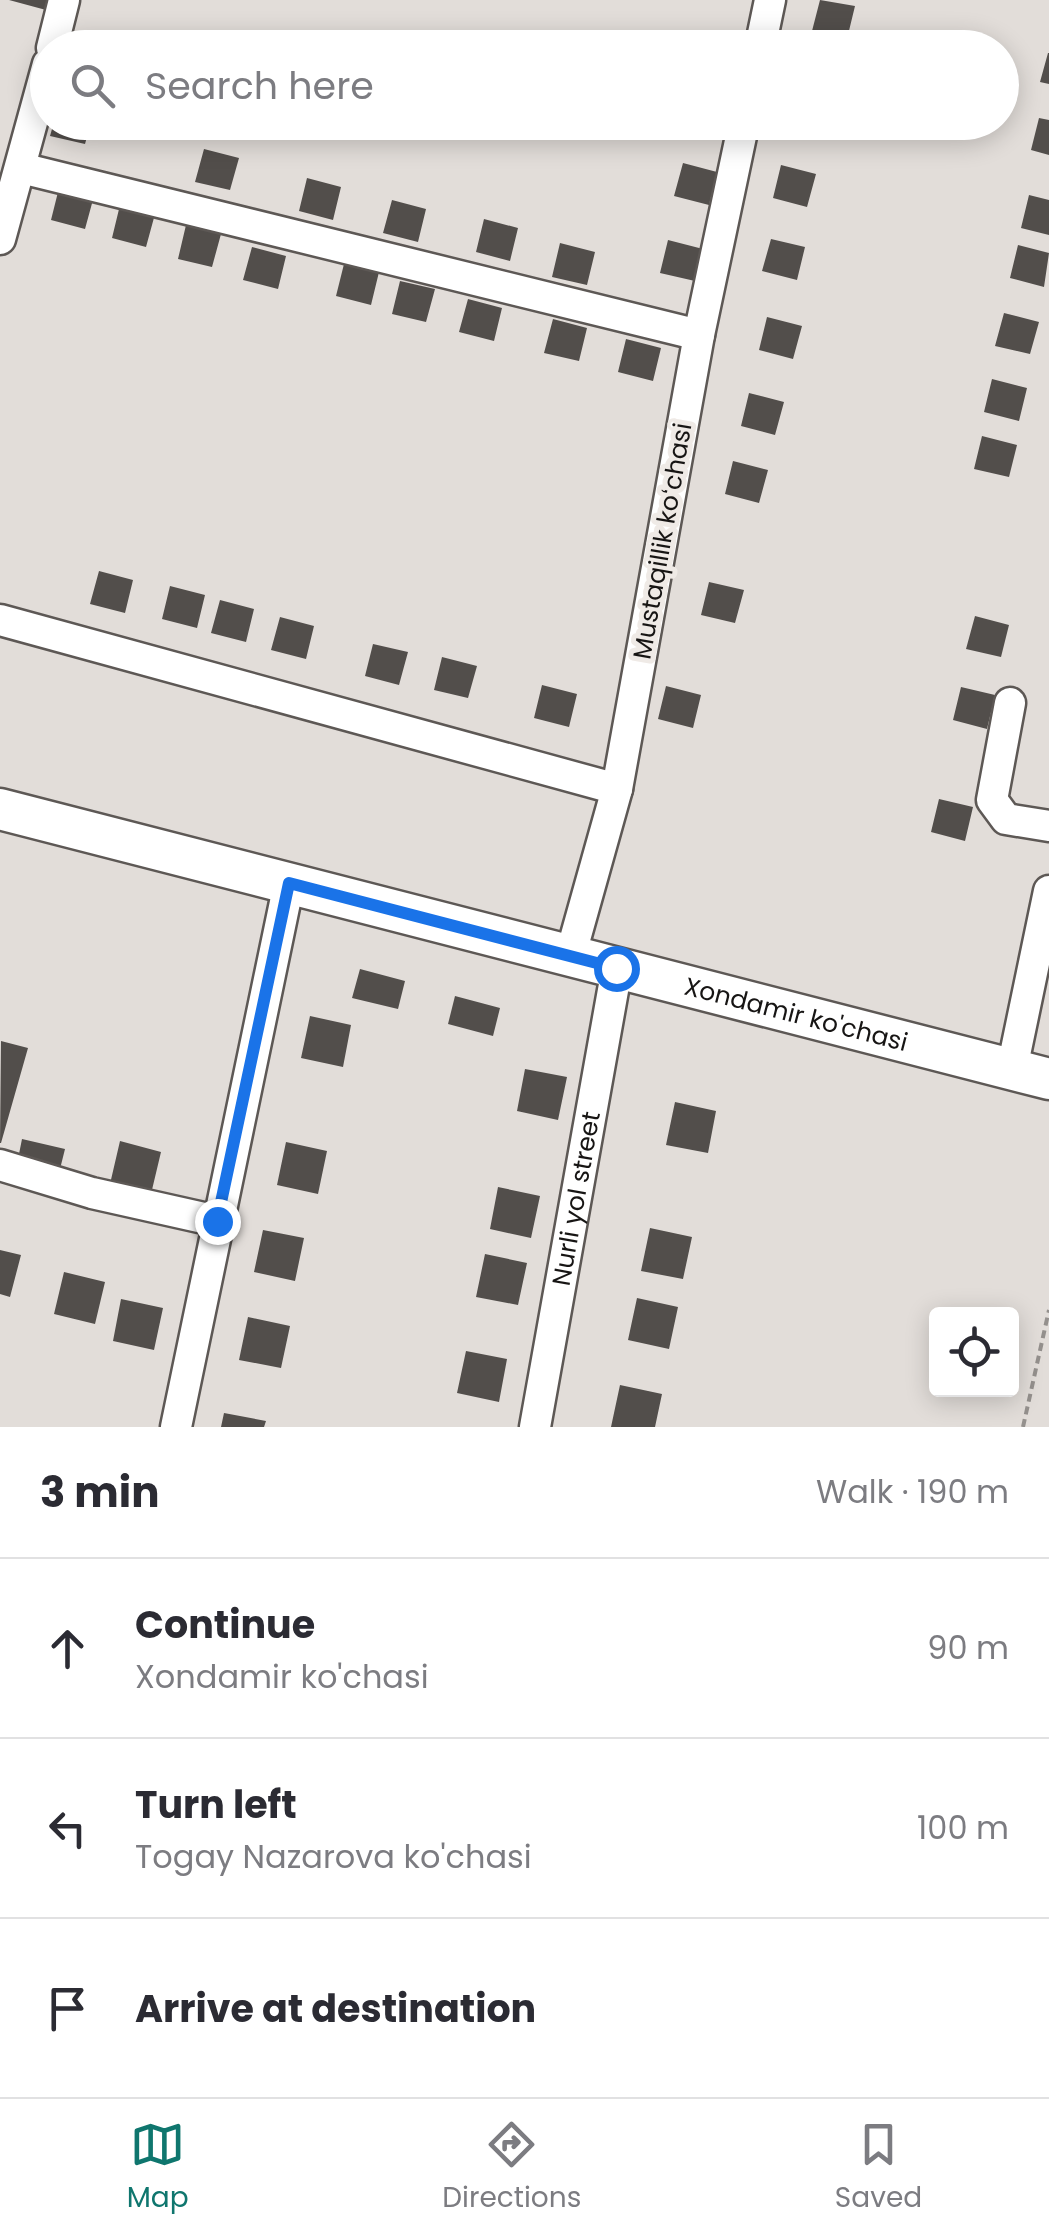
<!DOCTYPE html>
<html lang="en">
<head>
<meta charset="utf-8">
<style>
	body { margin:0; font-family:Poppins,sans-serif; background:#f7f7f7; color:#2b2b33 }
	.controls { position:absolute; right:30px; bottom:30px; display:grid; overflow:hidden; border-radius:10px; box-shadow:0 5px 25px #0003 }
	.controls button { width:90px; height:90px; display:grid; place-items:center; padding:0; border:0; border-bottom:2px solid #e1e1e2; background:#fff; color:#2b2b33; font:50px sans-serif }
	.stop { position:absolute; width:30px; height:30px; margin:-22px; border:8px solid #1a73e8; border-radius:50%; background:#fff }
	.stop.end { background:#1a73e8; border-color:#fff; box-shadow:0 2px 10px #0008 }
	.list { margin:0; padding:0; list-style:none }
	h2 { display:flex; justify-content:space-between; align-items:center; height:130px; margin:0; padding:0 40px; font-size:42px }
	h2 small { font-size:32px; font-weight:400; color:#7c7c81 }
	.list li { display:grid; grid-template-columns:65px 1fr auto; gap:30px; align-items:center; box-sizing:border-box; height:180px; padding:0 40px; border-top:2px solid #e1e1e2 }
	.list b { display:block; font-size:38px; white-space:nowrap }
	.list p { margin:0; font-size:32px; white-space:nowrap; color:#7c7c81 }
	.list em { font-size:32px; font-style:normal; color:#7c7c81 }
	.icon { flex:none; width:55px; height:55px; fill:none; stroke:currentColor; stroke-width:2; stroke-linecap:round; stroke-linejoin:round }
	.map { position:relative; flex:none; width:1049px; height:1427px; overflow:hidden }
	.search { position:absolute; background:#fff; box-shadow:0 5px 25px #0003; left:30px; right:30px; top:30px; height:110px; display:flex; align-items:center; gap:25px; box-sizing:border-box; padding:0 35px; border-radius:55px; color:#7c7c81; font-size:38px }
	.sheet { height:670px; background:#fff }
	nav { display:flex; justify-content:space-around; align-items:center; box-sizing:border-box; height:140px; border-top:2px solid #e1e1e2; background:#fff; font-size:28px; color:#7c7c81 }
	nav a { display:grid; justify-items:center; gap:5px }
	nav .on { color:#0f766e }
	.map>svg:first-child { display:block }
	.building { fill:#524e4b }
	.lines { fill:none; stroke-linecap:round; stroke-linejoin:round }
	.minor-casing { stroke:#5d5855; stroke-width:35 }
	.major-casing { stroke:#5d5855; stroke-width:45 }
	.path { stroke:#94908d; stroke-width:4; stroke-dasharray:8 5; stroke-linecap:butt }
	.minor { stroke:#fff; stroke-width:30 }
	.major { stroke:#fff; stroke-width:40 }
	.route { stroke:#1a73e8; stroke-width:12 }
	.labels { text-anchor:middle; stroke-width:10; stroke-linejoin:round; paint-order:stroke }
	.street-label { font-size:25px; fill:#171514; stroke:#efeae6 }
</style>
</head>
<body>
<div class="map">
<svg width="1049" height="1427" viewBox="0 0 1049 1427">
	<rect width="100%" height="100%" fill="#e2ddd9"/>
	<path class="building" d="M9,0H48L46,10Z
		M820,0L855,6L847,39L812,31Z
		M1048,53H1049V84L1040,82Z
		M1039,118L1049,120V155L1031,150Z
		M54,122H91L85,144L50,136Z
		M204,149L239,158L230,190L195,182Z
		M683,163L717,172L709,205L674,196Z
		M781,165L816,174L807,207L773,198Z
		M307,178L341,187L333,220L299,211Z
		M59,188L94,196L85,229L51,220Z
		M1029,195L1049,200V235L1021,228Z
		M392,200L426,209L418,242L383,233Z
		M120,205L155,214L146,247L112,238Z
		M484,219L518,228L510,261L476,252Z
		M186,225L221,234L212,267L178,259Z
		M771,239L805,247L797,280L762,271Z
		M668,240L703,249L695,281L660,273Z
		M560,243L595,252L587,285L552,277Z
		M1018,245L1049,253L1044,287L1010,278Z
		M252,247L286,256L278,289L243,280Z
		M344,264L379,272L371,305L336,296Z
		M400,281L435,289L426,322L392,314Z
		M468,299L502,308L494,341L459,332Z
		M1004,313L1039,322L1030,354L995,346Z
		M767,317L802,326L793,359L759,350Z
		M553,319L587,328L579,361L544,353Z
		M626,339L661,348L653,381L618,372Z
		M992,379L1027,388L1019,421L984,412Z
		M749,393L784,402L775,435L741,426Z
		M982,436L1017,445L1009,477L974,469Z
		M733,461L768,470L759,503L725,494Z
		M99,571L133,580L125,613L90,604Z
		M709,582L744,590L735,623L701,615Z
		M170,586L205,595L197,628L162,619Z
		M220,600L254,609L246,642L211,633Z
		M975,616L1009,625L1001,657L966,649Z
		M280,617L314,626L306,659L271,650Z
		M373,644L408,652L399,685L365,676Z
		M442,657L477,666L468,698L434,690Z
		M542,685L577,694L569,727L534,718Z
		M666,686L701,695L693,728L658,719Z
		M961,687L995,695L987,729L953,720Z
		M939,799L973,807L965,841L931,832Z
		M360,969L405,981L398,1009L352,998Z
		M455,996L500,1008L493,1036L448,1024Z
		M310,1016L351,1025L343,1067L301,1058Z
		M1,1041L28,1048L1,1143H0Z
		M525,1069L567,1077L558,1120L517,1111Z
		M675,1102L716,1111L708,1153L666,1145Z
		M22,1139L65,1149L60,1169L18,1159Z
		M120,1141L161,1152L151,1194L110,1184Z
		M286,1142L327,1151L318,1194L277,1185Z
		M498,1187L540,1196L531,1238L490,1229Z
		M650,1228L692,1237L683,1279L641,1271Z
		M263,1230L304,1238L295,1281L254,1272Z
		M0,1250L21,1255L10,1297L0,1294Z
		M485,1254L527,1263L518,1305L476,1297Z
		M64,1272L105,1282L95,1324L54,1314Z
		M637,1298L678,1307L669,1349L628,1340Z
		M121,1299L163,1308L154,1350L113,1341Z
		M248,1317L290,1326L281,1368L239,1360Z
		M466,1351L507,1359L499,1402L457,1393Z
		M620,1385L662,1394L655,1427H611Z
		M224,1413L266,1421L264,1427H221Z"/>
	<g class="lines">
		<defs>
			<g id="minor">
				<path d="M52,48L64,0"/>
				<path d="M760,48L770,0"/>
				<path d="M21,168L699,335"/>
				<path d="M0,239L48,64"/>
				<path d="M0,620L617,789"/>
				<path d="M1010,703L992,800L1006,819L1049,826"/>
				<path d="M570,957L617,789L699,335L744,122"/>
				<path d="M1012,1069L1049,891"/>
				<path d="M0,1165L92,1193L217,1221"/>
				<path d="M176,1427L289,883"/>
				<path id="s1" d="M535,1427L617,968"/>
			</g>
			<g id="major">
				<path id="s2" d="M0,809L1049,1079"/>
			</g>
		</defs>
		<use href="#minor" class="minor-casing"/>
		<use href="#major" class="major-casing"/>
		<path class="path" d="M1023,1427L1049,1310"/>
		<use href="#minor" class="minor"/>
		<use href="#major" class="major"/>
	</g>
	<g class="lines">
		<path class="route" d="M217,1221L289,883L616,968"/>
	</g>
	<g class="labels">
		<g class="street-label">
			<text transform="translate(662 541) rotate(-80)" y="9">Mustaqillik koʻchasi</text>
			<text dy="9" stroke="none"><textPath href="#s2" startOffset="822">Xondamir ko'chasi</textPath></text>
			<text dy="9" stroke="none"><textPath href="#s1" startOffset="232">Nurli yol street</textPath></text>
		</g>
	</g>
</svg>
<div class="controls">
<button><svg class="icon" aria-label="locate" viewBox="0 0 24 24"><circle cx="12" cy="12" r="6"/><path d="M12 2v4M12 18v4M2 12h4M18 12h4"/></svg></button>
</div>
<div class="stop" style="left:616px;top:968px"></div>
<div class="stop end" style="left:217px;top:1221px"></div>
<div class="search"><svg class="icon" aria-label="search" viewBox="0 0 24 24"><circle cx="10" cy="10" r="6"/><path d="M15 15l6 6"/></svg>Search here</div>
</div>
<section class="sheet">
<h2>3 min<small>Walk · 190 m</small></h2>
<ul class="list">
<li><svg class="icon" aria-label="ahead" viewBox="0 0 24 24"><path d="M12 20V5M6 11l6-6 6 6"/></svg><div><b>Continue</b><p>Xondamir ko'chasi</p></div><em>90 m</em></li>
<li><svg class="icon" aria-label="left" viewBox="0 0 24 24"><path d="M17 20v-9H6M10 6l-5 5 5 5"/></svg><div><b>Turn left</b><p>Togay Nazarova ko'chasi</p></div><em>100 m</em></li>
<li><svg class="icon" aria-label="arrive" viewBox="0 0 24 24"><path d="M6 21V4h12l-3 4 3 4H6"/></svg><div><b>Arrive at destination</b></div></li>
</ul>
</section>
<nav>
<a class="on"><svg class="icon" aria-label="map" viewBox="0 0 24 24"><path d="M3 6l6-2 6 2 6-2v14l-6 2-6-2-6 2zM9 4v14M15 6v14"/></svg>Map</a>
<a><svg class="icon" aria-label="directions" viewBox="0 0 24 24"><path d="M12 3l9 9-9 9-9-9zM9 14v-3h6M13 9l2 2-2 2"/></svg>Directions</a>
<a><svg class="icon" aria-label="saved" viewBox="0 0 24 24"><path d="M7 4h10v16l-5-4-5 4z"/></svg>Saved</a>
</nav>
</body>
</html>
